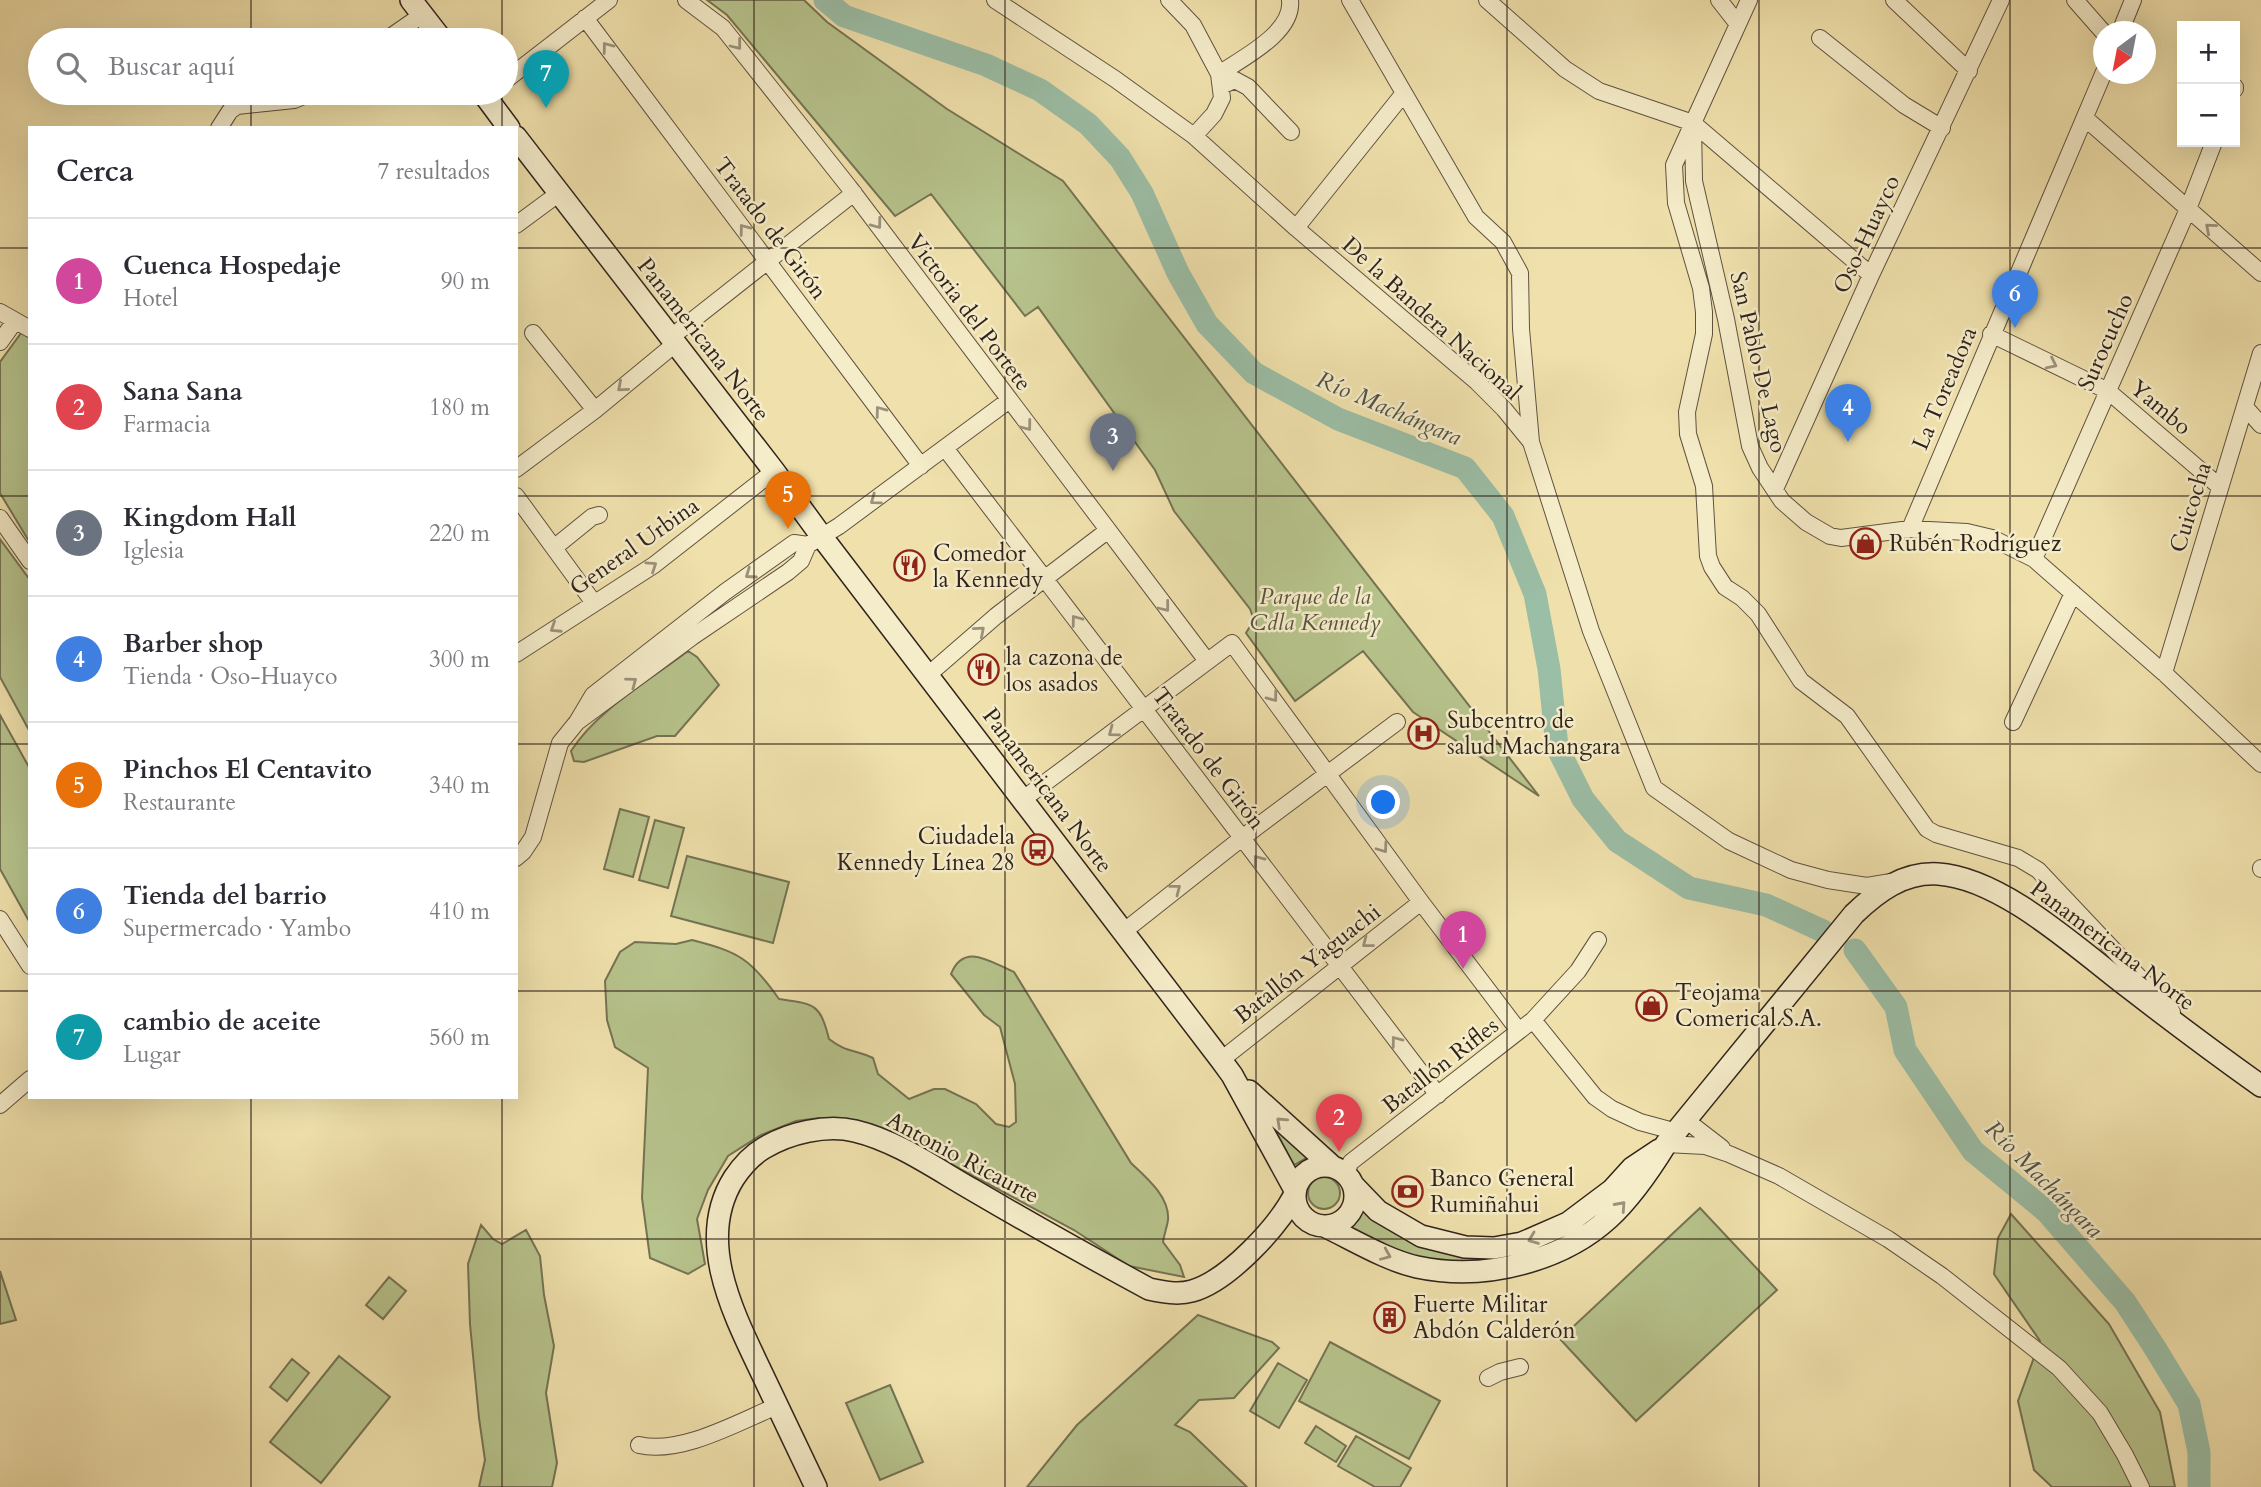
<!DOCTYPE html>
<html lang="es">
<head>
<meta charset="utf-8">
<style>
	body { margin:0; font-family:Cardo,serif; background:#f2f2f3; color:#2b2b33 }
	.controls { position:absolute; right:21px; top:21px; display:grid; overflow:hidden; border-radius:0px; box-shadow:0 7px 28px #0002 }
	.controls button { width:63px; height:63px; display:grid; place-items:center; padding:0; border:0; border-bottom:2px solid #e1e1e2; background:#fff; color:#2b2b33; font:35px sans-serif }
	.compass { position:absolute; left:2093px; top:21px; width:63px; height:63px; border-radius:50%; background:#fff; box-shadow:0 7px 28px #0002; rotate:212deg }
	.you { position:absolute; left:1384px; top:803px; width:24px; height:24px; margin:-18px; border:5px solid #fff; border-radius:50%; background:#1a73e8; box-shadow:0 0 0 10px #1a73e833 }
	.badge { display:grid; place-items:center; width:46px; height:46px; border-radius:50%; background:#d93025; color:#fff; font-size:23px; font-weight:700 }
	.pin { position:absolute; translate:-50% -58px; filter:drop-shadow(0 2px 4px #0008) }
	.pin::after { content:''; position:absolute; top:37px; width:24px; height:21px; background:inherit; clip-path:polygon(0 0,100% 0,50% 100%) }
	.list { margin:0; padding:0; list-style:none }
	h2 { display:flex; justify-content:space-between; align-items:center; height:91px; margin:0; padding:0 28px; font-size:30px }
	h2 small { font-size:23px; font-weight:400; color:#7c7c81 }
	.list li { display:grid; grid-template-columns:46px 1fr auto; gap:21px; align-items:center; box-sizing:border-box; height:126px; padding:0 28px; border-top:2px solid #e1e1e2 }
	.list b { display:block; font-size:26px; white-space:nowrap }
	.list p { margin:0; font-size:23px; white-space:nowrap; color:#7c7c81 }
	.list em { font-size:23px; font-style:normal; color:#7c7c81 }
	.icon { flex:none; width:38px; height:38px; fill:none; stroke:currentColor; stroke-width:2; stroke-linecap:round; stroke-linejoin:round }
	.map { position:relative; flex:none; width:2261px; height:1487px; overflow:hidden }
	.search { position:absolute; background:#fff; box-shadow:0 7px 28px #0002; left:28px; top:28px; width:490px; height:77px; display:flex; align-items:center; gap:18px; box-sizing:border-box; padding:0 24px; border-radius:38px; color:#7c7c81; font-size:26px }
	.panel { position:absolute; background:#fff; box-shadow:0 7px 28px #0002; left:28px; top:126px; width:490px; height:973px; border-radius:0px }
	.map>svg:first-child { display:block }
	.green { fill:#b7c38c; stroke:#747354; stroke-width:2 }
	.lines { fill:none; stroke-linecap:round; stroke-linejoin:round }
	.river { stroke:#9bbea6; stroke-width:23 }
	.minor-casing { stroke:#605240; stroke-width:18 }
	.secondary-casing { stroke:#30231c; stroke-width:24 }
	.minor { stroke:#f5ecc9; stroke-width:16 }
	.secondary { stroke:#f5ecc9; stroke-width:21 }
	.oneway { stroke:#9c927b }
	.grid { fill:none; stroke:#30231c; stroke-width:2; stroke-opacity:0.55 }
	.labels { text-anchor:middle; stroke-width:5; stroke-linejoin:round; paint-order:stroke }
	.street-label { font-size:23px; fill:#30231c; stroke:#f5ecc9 }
	.poi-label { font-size:23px; fill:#30231c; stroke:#f5ecc9; text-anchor:start }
	.park-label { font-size:23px; font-style:italic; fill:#58533e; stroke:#f5ecc9 }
	.water-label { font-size:24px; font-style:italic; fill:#505245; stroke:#f5ecc9 }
</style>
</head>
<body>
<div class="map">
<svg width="2261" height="1487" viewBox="0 0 2261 1487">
	<rect width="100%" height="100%" fill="#f0e1ac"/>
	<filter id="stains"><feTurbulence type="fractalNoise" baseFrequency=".00286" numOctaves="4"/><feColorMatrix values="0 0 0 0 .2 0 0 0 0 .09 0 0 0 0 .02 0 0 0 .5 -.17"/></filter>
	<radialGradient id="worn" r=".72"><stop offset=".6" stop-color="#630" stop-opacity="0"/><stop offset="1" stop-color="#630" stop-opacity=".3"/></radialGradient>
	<path class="green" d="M707,0H804L827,22L947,109L1063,181L1539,796L1413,712L1363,651L1295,701L1246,633L1254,620L1250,609L1174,511L1155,470L1038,307L1025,316L931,194L895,216L727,15Z
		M24,329L30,333V543L0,493V362Z
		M0,539L30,580V732L0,677Z
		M688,651L697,657L719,685L675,736H657L584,762L574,761L571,751C596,711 650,680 688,651Z
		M0,715L30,769V923L0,869Z
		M620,809L649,817L633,877L604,869Z
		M655,820L684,828L668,888L639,880Z
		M687,856L789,882L773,943L671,916Z
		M692,940C739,952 751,959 779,999C814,1004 820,1003 829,1039C847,1053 854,1049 873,1058L878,1074L909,1099L934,1089H945L976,1104L996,1124L1009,1127L1016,1122L1015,1084L1000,1027L984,1015L951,974C964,941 992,963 1014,972L1131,1163C1146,1177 1170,1197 1168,1220C1167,1227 1164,1235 1163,1242L1180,1265L1184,1277L1129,1266L1074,1230L908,1141L819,1118L796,1121L761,1135L728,1156L708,1190L697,1219L705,1264L688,1274L650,1258L642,1198L648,1068L615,1047L607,1020L605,981L620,952L635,942L676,944Z
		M1270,1120L1308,1157L1294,1165Z
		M1308 1193a16 16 0 1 1 32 0a16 16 0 1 1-32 0Z
		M1360,1206L1395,1232L1418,1246L1476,1259L1517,1255L1461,1265L1403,1254L1345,1225Z
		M1700,1208L1777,1290L1636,1421L1560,1339Z
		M2011,1214L2109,1324L2160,1412L2175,1487H2052L2034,1470L2018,1401L2040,1341L1994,1274L1998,1238Z
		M481,1225L493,1239L502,1244L526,1230L540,1256L544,1295L554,1346L546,1393L557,1463L552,1487H479L485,1460L479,1418L470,1324L468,1264Z
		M0,1271L16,1320L0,1324Z
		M389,1277L406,1291L383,1319L366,1305Z
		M1198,1315L1272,1342L1279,1348L1234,1398L1199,1400L1175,1425L1190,1432L1247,1487H1027L1077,1425Z
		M1330,1342L1440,1401L1409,1459L1299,1401Z
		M339,1356L390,1397L321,1483L270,1442Z
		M292,1359L309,1373L287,1401L270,1387Z
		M1278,1363L1307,1380L1279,1428L1250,1411Z
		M890,1385L923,1462L880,1480L846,1403Z
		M1316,1426L1346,1446L1336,1462L1305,1443Z
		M1356,1436L1411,1468L1400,1487H1375L1338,1466Z"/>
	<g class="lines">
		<path class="river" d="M825,0L844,16L986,65L1040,90L1088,124L1120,158L1142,193L1178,273L1207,324L1254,373L1338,419L1465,468L1503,516L1535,594L1549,669L1557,747L1583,799L1617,841L1689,888L1766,905L1823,931
			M1855,950L1896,1007L1905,1050L1973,1151L2046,1211L2125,1302L2155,1348L2189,1404L2199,1452V1487"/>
		<defs>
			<path id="minor" d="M686,0L723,28L849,187L1207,661
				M995,0L1115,79L1194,136L1296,228L1477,382L1504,409L1531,442L1591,631L1654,788L1729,841L1791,870L1828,880L1867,886L1891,882
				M1169,0L1193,25L1219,74L1222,98L1214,114L1194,136
				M1350,0L1476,217L1503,242L1520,273L1521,329L1531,442
				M1487,0L1565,69L1599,91L1693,123L1871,275
				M1719,0L1737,23
				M1749,0L1693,123L1694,181L1726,319L1750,446L1760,468L1782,501L1806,522L1830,536L1841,538L1910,529L1967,532L1992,538L2034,559L2164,673L2261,764
				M1894,0L1969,71
				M2075,0L2104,33
				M585,18L921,466
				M2120,32L2133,0
				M1820,38L1904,105L1942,128
				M386,40L422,15
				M1219,74C1242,58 1294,33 1290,0
				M506,80L609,0
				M1221,86L1235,80L1248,87L1291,132
				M2235,89V87
				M2085,118L2261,273
				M1693,123L1674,165L1676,203L1701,288L1704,312V334L1687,412L1688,434L1704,486L1708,556L1712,567L1725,587L1742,598L1758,614L1801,681L1847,716L1927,829L1936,834L2018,858L2038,870L2172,1012
				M219,128L230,111L237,106L294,100L311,93
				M516,225L558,194
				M1296,228L1404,93
				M0,312L30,329
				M533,333L595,410
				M1991,334L2108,391L2220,487
				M670,338L854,193
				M0,342L15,321
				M2245,407L2261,425
				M945,448L1438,1095
				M516,469L595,410L675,344
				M1775,489L1871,275L2001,0
				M516,496L594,603
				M0,518L30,561
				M1910,529L2104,72
				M555,547L592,517L599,515
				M2034,559L2188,209L2214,142
				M516,654L654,565L774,471
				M2164,673L2261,353
				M928,675L996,616L1107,531
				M577,722L692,637L788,572L801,561L808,545L839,526L1008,401
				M2013,722L2073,593
				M1022,800L1232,643L1421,902L1519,1031
				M516,858L523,852L533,837L560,743L577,722L593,695L725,592L794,543L808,545
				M2261,869V868
				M0,919L30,966
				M1123,932L1242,838L1397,722
				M1533,1020L1595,1097L1612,1109L1640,1122L1677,1132
				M1221,1060L1421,902
				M0,1105L30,1079
				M1687,1121L1722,1148
				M1666,1144L1705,1146L1729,1154L1779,1176L1888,1239L1942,1276L2059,1368L2100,1413L2125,1455L2141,1487
				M1345,1174L1351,1162L1533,1020L1578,971L1598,940
				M1488,1378L1500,1372L1520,1367
				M639,1445C681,1455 738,1422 777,1406"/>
			<path id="secondary" d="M411,0L442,40
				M483,93L509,128
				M516,137L774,471L822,537L1221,1060L1232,1075L1295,1190
				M1249,1091L1333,1167
				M1295 1196a30 30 0 1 1 60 0a30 30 0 1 1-60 0Z
				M1353,1185L1378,1211L1421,1236L1465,1247L1494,1248L1522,1243L1568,1223L1612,1190L1632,1168L1659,1150
				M1324,1226C1354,1240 1386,1260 1417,1267C1455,1275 1491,1273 1528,1262C1597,1242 1629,1204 1666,1144L1854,914C1877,892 1903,872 1938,874C2002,878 2078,949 2128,987C2172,1021 2216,1054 2261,1086
				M816,1487C799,1452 783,1417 766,1382C737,1320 693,1243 734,1178C742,1166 752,1155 764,1148C789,1133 826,1124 855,1131C897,1141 936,1169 973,1190C1031,1224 1090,1257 1149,1289C1163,1292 1178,1295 1192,1291C1228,1281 1278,1227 1295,1194"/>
		</defs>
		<use href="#minor" class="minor-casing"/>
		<use href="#secondary" class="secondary-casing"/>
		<use href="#minor" class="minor"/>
		<use href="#secondary" class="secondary"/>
	</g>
	<defs><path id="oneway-chevron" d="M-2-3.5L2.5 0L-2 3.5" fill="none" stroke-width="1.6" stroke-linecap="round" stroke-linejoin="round" transform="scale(1.75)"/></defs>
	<g class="oneway">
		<use href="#oneway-chevron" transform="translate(737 45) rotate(52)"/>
		<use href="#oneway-chevron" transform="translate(607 47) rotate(-127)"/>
		<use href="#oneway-chevron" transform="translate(877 224) rotate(53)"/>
		<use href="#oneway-chevron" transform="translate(2210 228) rotate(-139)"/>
		<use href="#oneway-chevron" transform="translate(744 229) rotate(-127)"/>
		<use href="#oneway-chevron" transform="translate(2052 364) rotate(26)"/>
		<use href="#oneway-chevron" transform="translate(622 387) rotate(139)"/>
		<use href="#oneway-chevron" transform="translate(880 411) rotate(-127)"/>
		<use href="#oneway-chevron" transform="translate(1027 426) rotate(53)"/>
		<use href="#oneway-chevron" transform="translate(875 500) rotate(144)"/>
		<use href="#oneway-chevron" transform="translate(652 566) rotate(-34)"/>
		<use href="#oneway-chevron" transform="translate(750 574) rotate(145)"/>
		<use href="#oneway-chevron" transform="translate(1165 607) rotate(52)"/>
		<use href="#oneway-chevron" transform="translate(1076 620) rotate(-127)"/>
		<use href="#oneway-chevron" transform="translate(555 628) rotate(147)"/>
		<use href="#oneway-chevron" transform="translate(980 631) rotate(-41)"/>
		<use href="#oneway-chevron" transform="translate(632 682) rotate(-37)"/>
		<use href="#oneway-chevron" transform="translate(1273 697) rotate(53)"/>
		<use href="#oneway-chevron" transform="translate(1113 732) rotate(143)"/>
		<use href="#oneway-chevron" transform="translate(1383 848) rotate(54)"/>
		<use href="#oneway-chevron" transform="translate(1258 860) rotate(-127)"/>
		<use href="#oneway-chevron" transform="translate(1176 889) rotate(-38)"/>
		<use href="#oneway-chevron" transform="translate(1367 943) rotate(142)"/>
		<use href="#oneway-chevron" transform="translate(1396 1041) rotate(-127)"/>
		<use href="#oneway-chevron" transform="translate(1281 1122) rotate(-137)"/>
		<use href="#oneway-chevron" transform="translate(1621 1206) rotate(-48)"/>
		<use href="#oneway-chevron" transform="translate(1533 1239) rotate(159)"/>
		<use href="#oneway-chevron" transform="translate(1386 1255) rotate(23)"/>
	</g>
	<path class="grid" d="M251,0V40M502,0V40M754,0V1487M1005,0V1487M1256,0V1487M1507,0V1487M1759,0V1487M2010,0V1487M251,93V128M502,93V128M0,248H30M516,248H2261M0,496H30M516,496H2261M0,744H30M516,744H2261M0,991H30M516,991H2261M251,1097V1487M502,1097V1487M0,1239H2261"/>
	<defs>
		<symbol id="shop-ring" viewBox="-11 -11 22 22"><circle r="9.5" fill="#f5ecc9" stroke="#8f2418" stroke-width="1.5"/><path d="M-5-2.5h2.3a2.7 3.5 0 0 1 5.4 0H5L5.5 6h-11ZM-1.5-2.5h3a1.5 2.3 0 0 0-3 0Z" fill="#8f2418"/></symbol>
		<symbol id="restaurant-ring" viewBox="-11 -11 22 22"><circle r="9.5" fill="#f5ecc9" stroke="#8f2418" stroke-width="1.5"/><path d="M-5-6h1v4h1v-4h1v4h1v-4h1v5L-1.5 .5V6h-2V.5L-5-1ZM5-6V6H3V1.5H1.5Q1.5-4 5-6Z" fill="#8f2418"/></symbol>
		<symbol id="hospital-ring" viewBox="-11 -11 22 22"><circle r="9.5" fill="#f5ecc9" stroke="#8f2418" stroke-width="1.5"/><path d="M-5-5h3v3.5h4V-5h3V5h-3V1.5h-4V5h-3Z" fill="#8f2418"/></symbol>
		<symbol id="bus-ring" viewBox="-11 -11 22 22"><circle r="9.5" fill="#f5ecc9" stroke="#8f2418" stroke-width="1.5"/><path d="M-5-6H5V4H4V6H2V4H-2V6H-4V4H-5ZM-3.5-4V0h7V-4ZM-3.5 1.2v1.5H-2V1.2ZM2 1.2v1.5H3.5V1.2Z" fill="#8f2418"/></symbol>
		<symbol id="bank-ring" viewBox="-11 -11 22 22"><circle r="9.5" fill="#f5ecc9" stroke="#8f2418" stroke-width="1.5"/><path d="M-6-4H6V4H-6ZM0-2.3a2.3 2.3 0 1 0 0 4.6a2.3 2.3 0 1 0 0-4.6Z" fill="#8f2418"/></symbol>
		<symbol id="building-ring" viewBox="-11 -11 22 22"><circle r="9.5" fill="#f5ecc9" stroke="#8f2418" stroke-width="1.5"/><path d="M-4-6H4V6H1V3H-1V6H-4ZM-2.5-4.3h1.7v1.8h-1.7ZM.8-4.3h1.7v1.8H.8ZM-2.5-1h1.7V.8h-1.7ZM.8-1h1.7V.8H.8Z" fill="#8f2418"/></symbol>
	</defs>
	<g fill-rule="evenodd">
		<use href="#shop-ring" x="1848" y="526" width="35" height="35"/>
		<use href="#restaurant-ring" x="892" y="548" width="35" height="35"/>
		<use href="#restaurant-ring" x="966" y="652" width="35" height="35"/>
		<use href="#hospital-ring" x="1406" y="716" width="35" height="35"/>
		<use href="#bus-ring" x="1020" y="832" width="35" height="35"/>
		<use href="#shop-ring" x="1634" y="988" width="35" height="35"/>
		<use href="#bank-ring" x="1390" y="1174" width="35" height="35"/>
		<use href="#building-ring" x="1372" y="1300" width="35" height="35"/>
	</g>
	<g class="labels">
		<g class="street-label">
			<text transform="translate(771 228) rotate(53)" y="8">Tratado de Girón</text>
			<text transform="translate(1866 234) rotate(-65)" y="8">Oso-Huayco</text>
			<text transform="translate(970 312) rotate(53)" y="8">Victoria del Portete</text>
			<text transform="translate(1432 318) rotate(42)" y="8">De la Bandera Nacional</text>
			<text transform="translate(704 339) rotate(52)" y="8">Panamericana Norte</text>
			<text transform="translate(2105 342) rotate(-66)" y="8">Surocucho</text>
			<text transform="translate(1759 362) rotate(77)" y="8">San Pablo De Lago</text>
			<text transform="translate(1944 388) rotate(-67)" y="8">La Toreadora</text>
			<text transform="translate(2161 407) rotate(40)" y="8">Yambo</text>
			<text transform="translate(2190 507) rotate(-73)" y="8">Cuicocha</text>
			<text transform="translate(634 546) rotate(-35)" y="8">General Urbina</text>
			<text transform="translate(1209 758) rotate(53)" y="8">Tratado de Girón</text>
			<text transform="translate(1048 790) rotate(53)" y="8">Panamericana Norte</text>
			<text transform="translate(2113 945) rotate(37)" y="8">Panamericana Norte</text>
			<text transform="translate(1307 963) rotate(-38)" y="8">Batallón Yaguachi</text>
			<text transform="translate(1440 1065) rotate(-38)" y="8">Batallón Rifles</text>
			<text transform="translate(963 1157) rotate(28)" y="8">Antonio Ricaurte</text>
		</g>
		<g class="poi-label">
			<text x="1889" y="551">Rubén Rodríguez</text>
			<text x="933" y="561">Comedor<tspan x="933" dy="26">la Kennedy</tspan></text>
			<text x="1006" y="665">la cazona de<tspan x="1006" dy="26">los asados</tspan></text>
			<text x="1447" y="728">Subcentro de<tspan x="1447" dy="26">salud Machangara</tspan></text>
			<text x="1015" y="844" text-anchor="end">Ciudadela<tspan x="1015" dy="26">Kennedy Línea 28</tspan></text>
			<text x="1675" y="1000">Teojama<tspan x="1675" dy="26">Comerical S.A.</tspan></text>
			<text x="1430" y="1186">Banco General<tspan x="1430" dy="26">Rumiñahui</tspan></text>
			<text x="1413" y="1312">Fuerte Militar<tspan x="1413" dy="26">Abdón Calderón</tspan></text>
		</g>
		<g class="park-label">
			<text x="1315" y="604">Parque de la<tspan x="1315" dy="26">Cdla Kennedy</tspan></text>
		</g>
		<g class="water-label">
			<text transform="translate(1389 408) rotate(23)" y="8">Río Machángara</text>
			<text transform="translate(2044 1179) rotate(45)" y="8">Río Machángara</text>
		</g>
	</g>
	<rect width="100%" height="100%" filter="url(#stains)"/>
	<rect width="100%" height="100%" fill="url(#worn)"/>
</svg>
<div class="controls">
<button>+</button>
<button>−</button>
</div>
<svg class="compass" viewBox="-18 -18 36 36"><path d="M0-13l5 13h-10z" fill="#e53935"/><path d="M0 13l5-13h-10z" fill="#7c7c81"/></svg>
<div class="you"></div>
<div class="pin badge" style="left:1463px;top:969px;background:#d1479c">1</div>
<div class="pin badge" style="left:1339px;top:1152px;background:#e0444e">2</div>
<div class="pin badge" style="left:1113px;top:471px;background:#6b7280">3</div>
<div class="pin badge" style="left:1848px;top:442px;background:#3f7fe0">4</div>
<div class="pin badge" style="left:788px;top:529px;background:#e8710a">5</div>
<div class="pin badge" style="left:2015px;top:328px;background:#3f7fe0">6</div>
<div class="pin badge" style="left:546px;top:108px;background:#0f9aa8">7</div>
<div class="search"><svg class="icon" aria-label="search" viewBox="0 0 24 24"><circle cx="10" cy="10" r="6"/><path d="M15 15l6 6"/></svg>Buscar aquí</div>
<section class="panel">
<h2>Cerca<small>7 resultados</small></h2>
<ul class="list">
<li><span class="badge" style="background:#d1479c">1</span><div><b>Cuenca Hospedaje</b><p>Hotel</p></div><em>90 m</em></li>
<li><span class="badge" style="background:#e0444e">2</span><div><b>Sana Sana</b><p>Farmacia</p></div><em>180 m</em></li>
<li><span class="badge" style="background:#6b7280">3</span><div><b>Kingdom Hall</b><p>Iglesia</p></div><em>220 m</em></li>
<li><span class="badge" style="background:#3f7fe0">4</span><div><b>Barber shop</b><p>Tienda · Oso-Huayco</p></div><em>300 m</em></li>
<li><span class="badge" style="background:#e8710a">5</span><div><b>Pinchos El Centavito</b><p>Restaurante</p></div><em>340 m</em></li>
<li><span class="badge" style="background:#3f7fe0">6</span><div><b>Tienda del barrio</b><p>Supermercado · Yambo</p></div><em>410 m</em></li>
<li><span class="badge" style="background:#0f9aa8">7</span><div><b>cambio de aceite</b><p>Lugar</p></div><em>560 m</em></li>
</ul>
</section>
</div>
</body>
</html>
